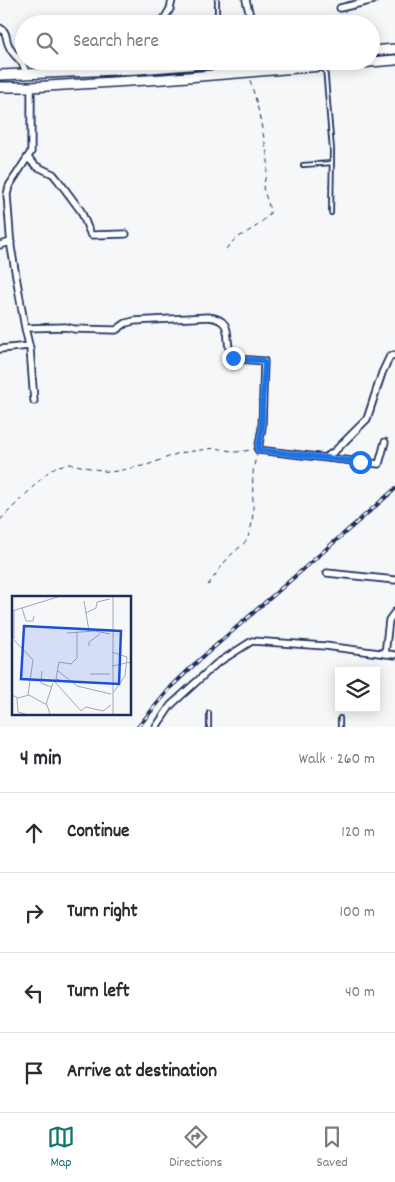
<!DOCTYPE html>
<html lang="en">
<head>
<meta charset="utf-8">
<style>
	body { margin:0; font-family:Dekko,sans-serif; background:#f7f7f7; color:#2b2b33 }
	.controls { position:absolute; right:15px; bottom:15px; display:grid; overflow:hidden; border-radius:0px; box-shadow:0 2px 12px #0003 }
	.controls button { width:45px; height:45px; display:grid; place-items:center; padding:0; border:0; border-bottom:1px solid #e1e1e2; background:#fff; color:#2b2b33; font:25px sans-serif }
	.stop { position:absolute; width:15px; height:15px; margin:-11px; border:4px solid #1a73e8; border-radius:50%; background:#fff }
	.stop.end { background:#1a73e8; border-color:#fff; box-shadow:0 1px 5px #0008 }
	.list { margin:0; padding:0; list-style:none }
	h2 { display:flex; justify-content:space-between; align-items:center; height:65px; margin:0; padding:0 20px; font-size:21px }
	h2 small { font-size:16px; font-weight:400; color:#7c7c81 }
	.list li { display:grid; grid-template-columns:32px 1fr auto; gap:15px; align-items:center; box-sizing:border-box; height:80px; padding:0 20px; border-top:1px solid #e1e1e2 }
	.list b { display:block; font-size:19px; white-space:nowrap }
	.list em { font-size:16px; font-style:normal; color:#7c7c81 }
	.icon { flex:none; width:28px; height:28px; fill:none; stroke:currentColor; stroke-width:2; stroke-linecap:round; stroke-linejoin:round }
	.map { position:relative; flex:none; width:395px; height:727px; overflow:hidden }
	.search { position:absolute; background:#fff; box-shadow:0 2px 12px #0003; left:15px; right:15px; top:15px; height:55px; display:flex; align-items:center; gap:12px; box-sizing:border-box; padding:0 18px; border-radius:28px; color:#7c7c81; font-size:19px }
	.sheet { height:385px; background:#fff }
	nav { display:flex; justify-content:space-around; align-items:center; box-sizing:border-box; height:70px; border-top:1px solid #e1e1e2; background:#fff; font-size:14px; color:#7c7c81 }
	nav a { display:grid; justify-items:center; gap:2px }
	nav .on { color:#0f766e }
	.map>svg:first-child { display:block }
	.lines { fill:none; stroke-linecap:round; stroke-linejoin:round }
	.service-casing { stroke:#1b2f5e; stroke-width:6 }
	.minor-casing { stroke:#1b2f5e; stroke-width:9 }
	.trunk-casing { stroke:#1b2f5e; stroke-width:12 }
	.path { stroke:#1b2f5e; stroke-width:1; stroke-dasharray:5 4; stroke-linecap:butt }
	.service { stroke:#fff; stroke-width:2.5 }
	.minor { stroke:#fff; stroke-width:5.5 }
	.trunk { stroke:#fff; stroke-width:9 }
	.rail-casing { stroke:#1b2f5e; stroke-width:4 }
	.rail { stroke:#fff; stroke-width:2; stroke-dasharray:5.5; stroke-linecap:butt }
	.route { stroke:#1a73e8; stroke-width:6 }
	.inset-road { fill:none; stroke:#9ea7bb; stroke-width:1 }
	.view { fill:#1d4ed8; fill-opacity:0.15; stroke:#1d4ed8; stroke-width:2.5 }
	.inset-edge { fill:none; stroke:#1b2f5e; stroke-width:2.5 }
</style>
</head>
<body>
<div class="map">
<svg width="395" height="727" viewBox="0 0 395 727">
	<rect width="100%" height="100%" fill="#f6f7f9"/>
	<filter id="ink" filterUnits="userSpaceOnUse"><feTurbulence type="fractalNoise" baseFrequency=".02" numOctaves="2"/><feDisplacementMap in="SourceGraphic" scale="10" xChannelSelector="R" yChannelSelector="G"/><feConvolveMatrix kernelMatrix="1 2 1 2 8 2 1 2 1" color-interpolation-filters="sRGB"/></filter>
	<g filter="url(#ink)">
		<g class="lines">
			<defs>
				<path id="service" d="M217,0V24
					M325,67L332,150L331,213
					M303,165L332,163
					M209,713V727
					M340,718V727"/>
				<path id="minor" d="M246,0L250,16L256,24
					M340,8L374,0
					M161,24L170,9L172,0
					M0,28C8,32 5,39 9,46C14,59 23,57 26,74
					M31,87V152L9,186L7,195L11,247L25,328L30,349L34,401
					M28,158L36,166L53,174L58,180L81,211L90,233L92,235L126,234
					M0,245L11,242
					M25,328L66,327L74,329L116,330L126,323L134,321L208,317C240,320 219,346 236,359L264,361L262,428L258,450L379,464L385,442
					M0,349L29,346
					M326,457L335,451L367,419L382,373L390,356L395,355
					M327,573L395,580
					M385,654L389,620L395,612
					M156,727L171,705L216,664L252,641L325,646L395,655"/>
				<path id="trunk" d="M371,51L395,49
					M0,75L139,69L240,61
					M0,87H31L163,79L395,60"/>
			</defs>
			<use href="#service" class="service-casing"/>
			<use href="#minor" class="minor-casing"/>
			<use href="#trunk" class="trunk-casing"/>
			<path class="path" d="M226,249L234,240L257,226L270,214V209L263,188L268,166V158L257,104L250,80
				M0,520L48,472L57,466L71,464L109,472L117,471L147,465L179,453L216,448L236,452L252,450
				M208,585C215,576 222,565 229,557C235,550 245,545 248,537C259,511 247,481 257,455"/>
			<use href="#service" class="service"/>
			<use href="#minor" class="minor"/>
			<use href="#trunk" class="trunk"/>
			<defs>
				<path id="rail" d="M138,727L172,686L197,662L395,489"/>
			</defs>
			<use href="#rail" class="rail-casing"/>
			<use href="#rail" class="rail"/>
		</g>
	</g>
	<g class="lines" filter="url(#ink)">
		<path class="route" d="M233,358L241,360H262L265,364L262,405V428L258,450L360,462"/>
	</g>
	<g transform="translate(12 596)">
		<rect width="119" height="119" fill="#f6f7f9"/>
		<path class="inset-road" d="M101,0V118M72,5L77,35M10,12L14,25H21L22,20M2,14V43M0,15L49,0M74,17L84,12L85,6L98,3M55,37L83,35L98,38M2,44L21,64L16,99M77,50V46L88,38M100,56L115,61L113,80L101,97M100,70L119,66M30,75L29,87L39,91M46,75L65,90L99,98M78,78H98M47,84L44,83L47,66L59,68L65,62V36M43,86L69,115L74,111L91,115L99,109M0,99L6,102L17,99L35,109L38,118M5,102L6,116L13,118M34,108L41,87"/>
		<path class="view" d="M12,30L109,35L107,88L9,83Z"/>
		<rect width="119" height="119" class="inset-edge"/>
	</g>
</svg>
<div class="controls">
<button><svg class="icon" aria-label="layers" viewBox="0 0 24 24"><path d="M12 4l9 5-9 5-9-5zM3 14l9 5 9-5"/></svg></button>
</div>
<div class="stop" style="left:360px;top:462px"></div>
<div class="stop end" style="left:233px;top:358px"></div>
<div class="search"><svg class="icon" aria-label="search" viewBox="0 0 24 24"><circle cx="10" cy="10" r="6"/><path d="M15 15l6 6"/></svg>Search here</div>
</div>
<section class="sheet">
<h2>4 min<small>Walk · 260 m</small></h2>
<ul class="list">
<li><svg class="icon" aria-label="ahead" viewBox="0 0 24 24"><path d="M12 20V5M6 11l6-6 6 6"/></svg><div><b>Continue</b></div><em>120 m</em></li>
<li><svg class="icon" aria-label="right" viewBox="0 0 24 24"><path d="M7 20v-9h11M14 6l5 5-5 5"/></svg><div><b>Turn right</b></div><em>100 m</em></li>
<li><svg class="icon" aria-label="left" viewBox="0 0 24 24"><path d="M17 20v-9H6M10 6l-5 5 5 5"/></svg><div><b>Turn left</b></div><em>40 m</em></li>
<li><svg class="icon" aria-label="arrive" viewBox="0 0 24 24"><path d="M6 21V4h12l-3 4 3 4H6"/></svg><div><b>Arrive at destination</b></div></li>
</ul>
</section>
<nav>
<a class="on"><svg class="icon" aria-label="map" viewBox="0 0 24 24"><path d="M3 6l6-2 6 2 6-2v14l-6 2-6-2-6 2zM9 4v14M15 6v14"/></svg>Map</a>
<a><svg class="icon" aria-label="directions" viewBox="0 0 24 24"><path d="M12 3l9 9-9 9-9-9zM9 14v-3h6M13 9l2 2-2 2"/></svg>Directions</a>
<a><svg class="icon" aria-label="saved" viewBox="0 0 24 24"><path d="M7 4h10v16l-5-4-5 4z"/></svg>Saved</a>
</nav>
</body>
</html>
